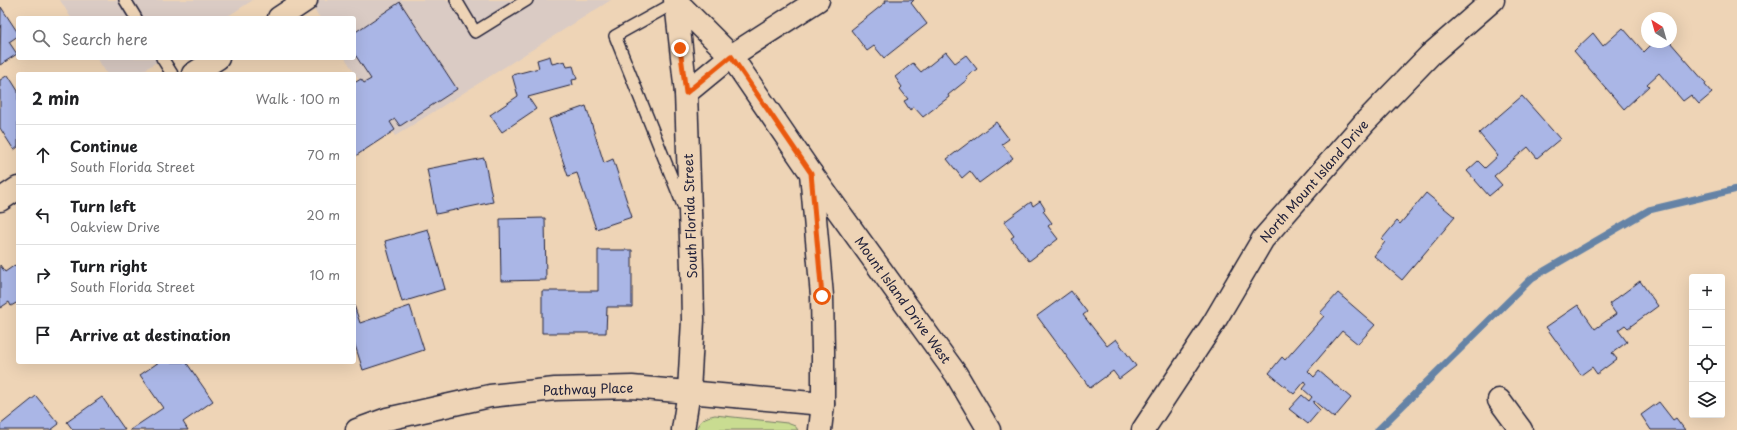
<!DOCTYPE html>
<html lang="en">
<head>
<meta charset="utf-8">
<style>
	body { margin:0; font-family:"Playpen Sans",sans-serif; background:#f6f6f6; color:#202124 }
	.controls { position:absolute; right:12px; bottom:12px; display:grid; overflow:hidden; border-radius:4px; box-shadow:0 4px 16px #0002 }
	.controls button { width:36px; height:36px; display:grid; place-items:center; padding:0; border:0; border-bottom:1px solid #e0e0e0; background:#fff; color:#202124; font:20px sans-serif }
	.compass { position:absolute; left:1641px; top:12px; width:36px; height:36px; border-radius:50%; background:#fff; box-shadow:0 4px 16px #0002; rotate:323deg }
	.stop { position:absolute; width:12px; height:12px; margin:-9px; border:3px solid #ea580c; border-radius:50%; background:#fff }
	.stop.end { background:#ea580c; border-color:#fff; box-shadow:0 1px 4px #0008 }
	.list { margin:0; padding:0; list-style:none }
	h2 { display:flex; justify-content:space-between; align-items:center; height:52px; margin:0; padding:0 16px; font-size:17px }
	h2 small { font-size:13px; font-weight:400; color:#757577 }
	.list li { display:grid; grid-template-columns:26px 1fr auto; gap:12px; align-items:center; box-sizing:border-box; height:60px; padding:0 16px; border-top:1px solid #e0e0e0 }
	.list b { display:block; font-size:15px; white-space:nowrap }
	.list p { margin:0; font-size:13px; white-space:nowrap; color:#757577 }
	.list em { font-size:13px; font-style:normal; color:#757577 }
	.icon { flex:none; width:22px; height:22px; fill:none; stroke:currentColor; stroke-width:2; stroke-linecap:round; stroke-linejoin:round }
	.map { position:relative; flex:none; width:1737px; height:430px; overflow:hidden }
	.search { position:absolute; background:#fff; box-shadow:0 4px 16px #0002; left:16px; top:16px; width:340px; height:44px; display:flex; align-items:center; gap:10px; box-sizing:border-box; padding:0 14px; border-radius:4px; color:#757577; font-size:15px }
	.panel { position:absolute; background:#fff; box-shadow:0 4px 16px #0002; left:16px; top:72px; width:340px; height:292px; border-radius:4px }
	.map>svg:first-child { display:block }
	.built { fill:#dacbc4 }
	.green { fill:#c9dc91; stroke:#767f66 }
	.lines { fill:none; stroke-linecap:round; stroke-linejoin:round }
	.stream { stroke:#6583a6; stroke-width:7 }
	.building { fill:#aab6e6; stroke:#22223b }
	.service-casing { stroke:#22223b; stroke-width:14 }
	.minor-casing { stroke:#22223b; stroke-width:25 }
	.tertiary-casing { stroke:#22223b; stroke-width:25 }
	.service { stroke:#eed4b6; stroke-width:11 }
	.minor { stroke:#eed4b6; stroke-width:22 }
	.tertiary { stroke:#eed4b6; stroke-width:22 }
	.route { stroke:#ea580c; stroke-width:5 }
	.labels { text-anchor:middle; stroke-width:3; stroke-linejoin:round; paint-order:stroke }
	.street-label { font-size:13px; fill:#22223b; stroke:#eed4b6 }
</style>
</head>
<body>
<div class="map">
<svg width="1737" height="430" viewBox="0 0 1737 430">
	<rect width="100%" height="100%" fill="#eed4b6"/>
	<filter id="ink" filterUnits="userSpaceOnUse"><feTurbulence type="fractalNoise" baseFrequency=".025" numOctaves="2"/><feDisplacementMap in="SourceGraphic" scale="8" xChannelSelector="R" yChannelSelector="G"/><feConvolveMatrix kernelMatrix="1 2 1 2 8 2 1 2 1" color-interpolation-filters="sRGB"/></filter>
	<g filter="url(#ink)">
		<path class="built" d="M60,0H253L225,18H71Z
			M308,0H611L395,136L345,58H354V18H320Z
			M97,58H163L138,74H107Z"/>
		<path class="green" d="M715,415L787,423L795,426L798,430H696C699,420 705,417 715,415Z"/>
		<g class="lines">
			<path class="stream" d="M1378,430L1532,278L1649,210L1737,189"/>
		</g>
		<path class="building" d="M885,0H914L911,3L927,24L884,58L874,46L867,51L851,30L886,2Z
			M400,2L457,89L400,126L395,119L390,122L395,130L354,157V83L361,79L364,83L371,79L354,53V33Z
			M1,7L18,33V36L9,42L17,54L0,65Z
			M1623,28L1644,52L1654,42H1670L1704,81L1706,83L1705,85L1712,93L1699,104L1691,95L1683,101L1659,73L1647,84L1649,86L1624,109L1574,51L1593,33L1603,46Z
			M946,52L955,63L966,55L977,69L966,77L968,79L948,95L949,97L923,117L914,107L910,110L904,101L908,99L900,89L902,87L895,77L913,63L921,72Z
			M550,56L552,64L565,61L567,67L573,66L577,79L572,80L573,85L528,97L536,109L502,132L490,115L518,96L512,75L539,68L537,60Z
			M8,75L18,91V147L14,150L0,128V80Z
			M1522,96L1560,139L1537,158L1528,147L1494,176L1502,185L1489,196L1467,171L1478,161L1485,168L1498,156L1479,133Z
			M586,106L604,163L613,159L632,217L596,229L577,173L568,176L549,119Z
			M996,122L1009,139L1002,144L1013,158L979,183L970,171L962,178L947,159Z
			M484,158L493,202L436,214L427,169Z
			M1426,193L1455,217L1402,280L1374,256L1385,242L1382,239L1397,221L1400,224Z
			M1040,201L1045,209L1043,211L1052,223L1048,226L1058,239L1029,261L1011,238L1014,236L1004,222L1031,202L1033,206Z
			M545,218L546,280L501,281L500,219Z
			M428,229L445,289L402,302L385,241Z
			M598,250H632V307H607L606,333H542V291H598Z
			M0,265L5,272L15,265L18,270V302L11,306L9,302L0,308Z
			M1640,281L1658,306L1628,328L1625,325L1618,330L1627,342L1612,353L1617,359L1597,374L1592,367L1581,375L1546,327L1578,305L1595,329L1616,314L1609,304Z
			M1071,291L1087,312L1083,315L1107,346L1116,339L1136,366L1119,379L1113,371L1090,388L1037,316Z
			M1338,293L1375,325L1358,344L1342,331L1308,371L1314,377L1319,371L1351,398L1334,418L1314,401L1313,403L1320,410L1308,424L1289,409L1302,395L1309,401L1312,397L1303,389L1307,384L1305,381L1294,394L1269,373L1282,357L1285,360L1324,316L1320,313Z
			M354,305L360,323L410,306L424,350L363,370L354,342Z
			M159,362H186L213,401L183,422L188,430H130L163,408L140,375Z
			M36,396L59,424L51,430H0V425Z
			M102,397L125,430H73L67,422Z
			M1659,402L1673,420L1676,418L1685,430H1651L1641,415Z"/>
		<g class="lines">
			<defs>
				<path id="service" d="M125,0L136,18
					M456,0L475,32L527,0
					M676,2L615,36L684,208
					M162,58L172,74"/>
				<path id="minor" d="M279,18L306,0
					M193,74L218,58
					M686,93L731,56L818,0
					M811,173L956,374L989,430
					M0,200L18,188
					M1499,400L1521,430
					M357,430L387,419L490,396L555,389L632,387L823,404
					M1143,430L1213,324L1263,239L1365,122L1430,55L1493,0"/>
				<path id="tertiary" d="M675,0L731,56L811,173L822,296L823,351V404L820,430
					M676,2L686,93L692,269L693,320L689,391L683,430"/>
			</defs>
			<use href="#service" class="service-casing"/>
			<use href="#minor" class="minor-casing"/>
			<use href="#tertiary" class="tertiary-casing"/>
			<use href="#service" class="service"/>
			<use href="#minor" class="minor"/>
			<use href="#tertiary" class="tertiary"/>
		</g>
	</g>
	<g class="lines" filter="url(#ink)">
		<path class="route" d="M680,48L686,93L731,56L811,173L822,296"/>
	</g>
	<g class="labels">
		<g class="street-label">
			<text transform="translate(1314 181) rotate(-49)" y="5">North Mount Island Drive</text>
			<text transform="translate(690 216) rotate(-92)" y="5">South Florida Street</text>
			<text transform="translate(903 300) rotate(54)" y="5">Mount Island Drive West</text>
			<text transform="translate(588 389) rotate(-2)" y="5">Pathway Place</text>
		</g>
	</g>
</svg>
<div class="controls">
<button>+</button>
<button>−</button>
<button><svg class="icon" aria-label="locate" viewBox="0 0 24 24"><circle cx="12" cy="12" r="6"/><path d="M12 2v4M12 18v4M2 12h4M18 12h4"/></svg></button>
<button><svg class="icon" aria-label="layers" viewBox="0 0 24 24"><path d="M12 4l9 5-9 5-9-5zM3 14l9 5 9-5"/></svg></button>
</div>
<svg class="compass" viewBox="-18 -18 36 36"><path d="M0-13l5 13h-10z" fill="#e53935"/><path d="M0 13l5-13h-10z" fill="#757577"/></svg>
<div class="stop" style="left:822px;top:296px"></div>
<div class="stop end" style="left:680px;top:48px"></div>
<div class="search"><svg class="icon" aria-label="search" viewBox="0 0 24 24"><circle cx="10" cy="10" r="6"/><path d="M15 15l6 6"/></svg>Search here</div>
<section class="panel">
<h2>2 min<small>Walk · 100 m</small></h2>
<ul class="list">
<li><svg class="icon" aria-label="ahead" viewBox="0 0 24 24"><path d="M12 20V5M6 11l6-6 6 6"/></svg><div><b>Continue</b><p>South Florida Street</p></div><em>70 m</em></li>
<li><svg class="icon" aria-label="left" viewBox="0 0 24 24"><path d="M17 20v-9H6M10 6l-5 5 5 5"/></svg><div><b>Turn left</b><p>Oakview Drive</p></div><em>20 m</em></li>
<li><svg class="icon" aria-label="right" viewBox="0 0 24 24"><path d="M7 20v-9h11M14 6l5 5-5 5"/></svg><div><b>Turn right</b><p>South Florida Street</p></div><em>10 m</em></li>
<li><svg class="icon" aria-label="arrive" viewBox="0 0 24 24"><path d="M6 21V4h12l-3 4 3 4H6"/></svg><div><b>Arrive at destination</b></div></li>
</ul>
</section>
</div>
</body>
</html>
